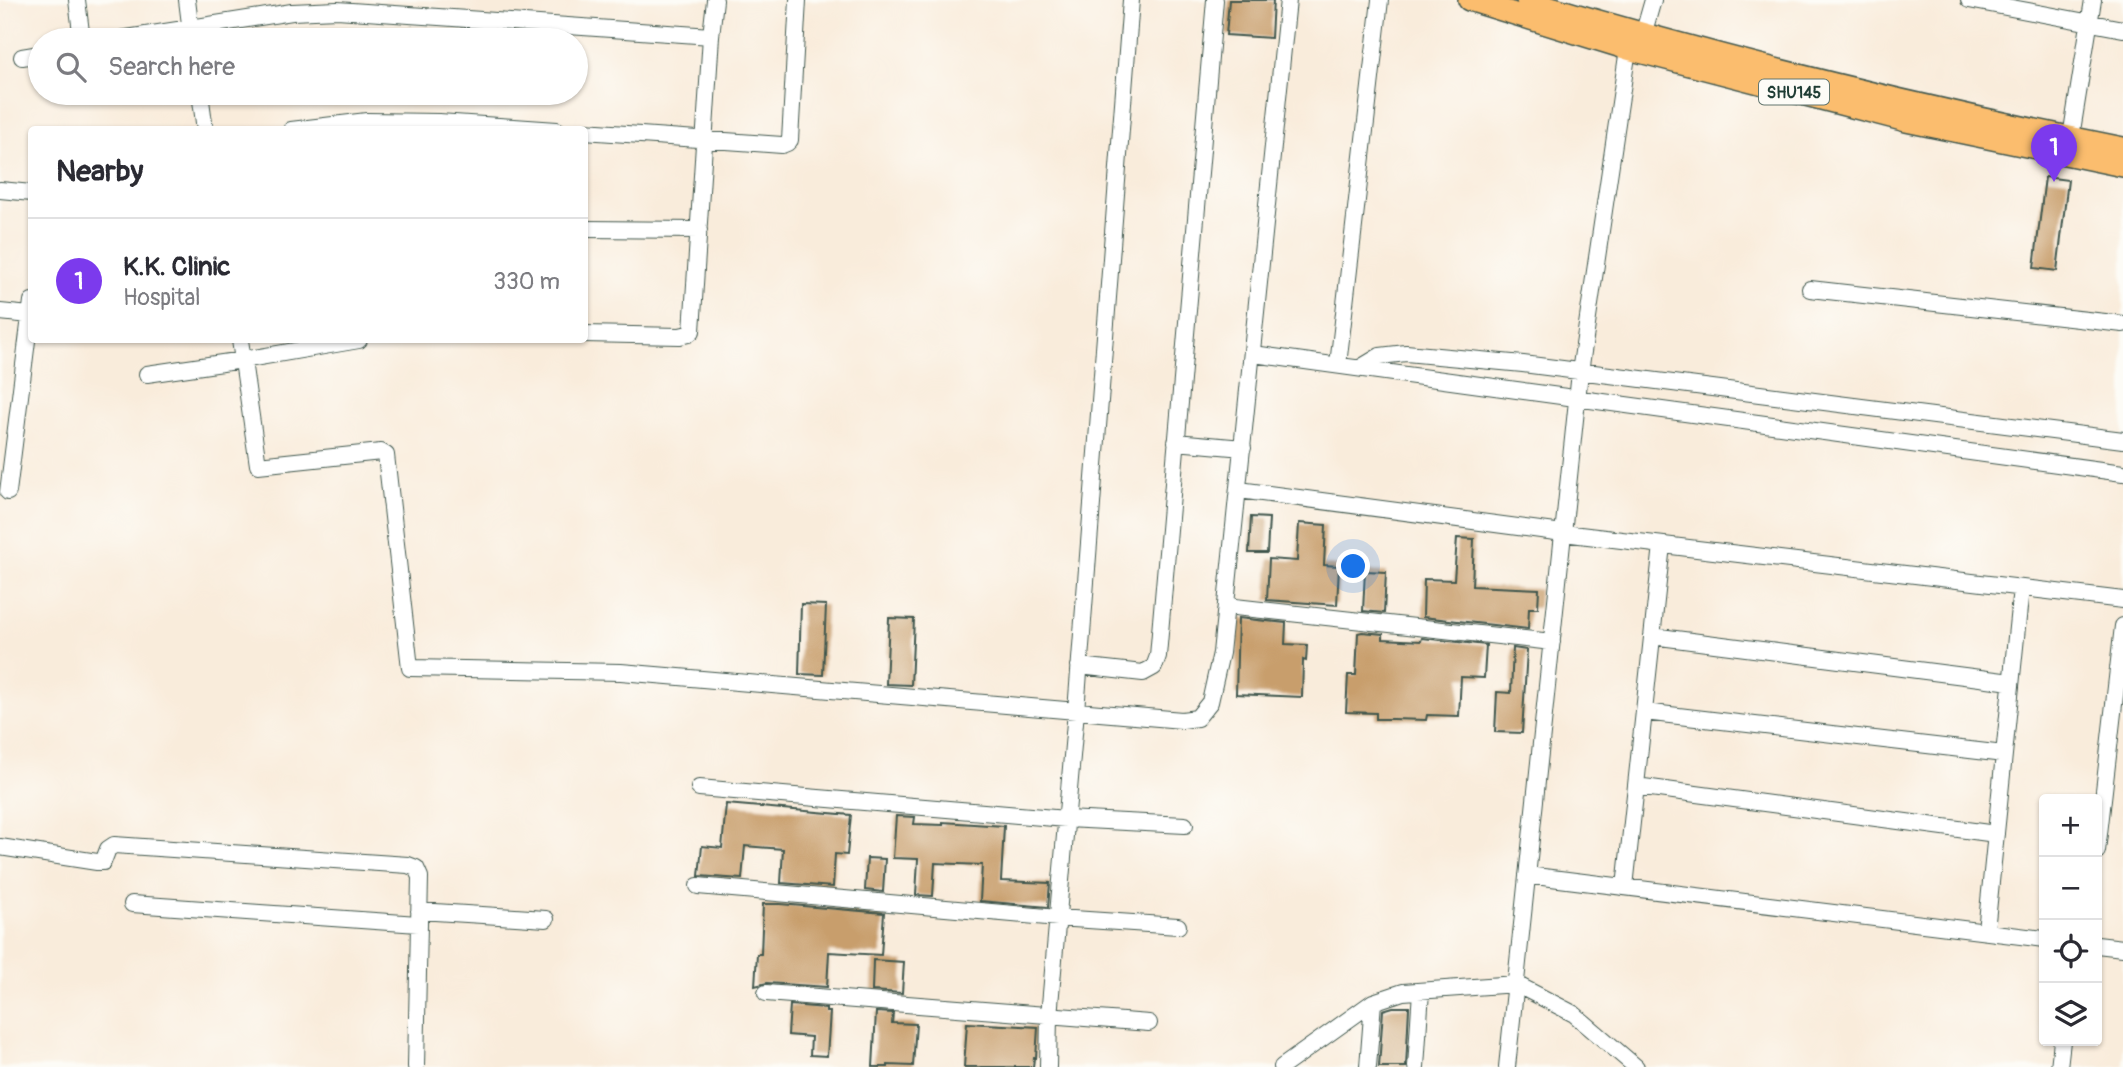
<!DOCTYPE html>
<html lang="en">
<head>
<meta charset="utf-8">
<style>
	body { margin:0; font-family:Pangolin,sans-serif; background:#f2f2f3; color:#2b2b33 }
	.controls { position:absolute; right:21px; bottom:21px; display:grid; overflow:hidden; border-radius:7px; box-shadow:0 2px 5px #0004 }
	.controls button { width:63px; height:63px; display:grid; place-items:center; padding:0; border:0; border-bottom:2px solid #e1e1e2; background:#fff; color:#2b2b33; font:35px sans-serif }
	.you { position:absolute; left:1354px; top:567px; width:24px; height:24px; margin:-18px; border:5px solid #fff; border-radius:50%; background:#1a73e8; box-shadow:0 0 0 10px #1a73e833 }
	.badge { display:grid; place-items:center; width:46px; height:46px; border-radius:50%; background:#7c3aed; color:#fff; font-size:23px; font-weight:700 }
	.pin { position:absolute; translate:-50% -58px; filter:drop-shadow(0 2px 4px #0008) }
	.pin::after { content:''; position:absolute; top:37px; width:24px; height:21px; background:inherit; clip-path:polygon(0 0,100% 0,50% 100%) }
	.list { margin:0; padding:0; list-style:none }
	h2 { display:flex; justify-content:space-between; align-items:center; height:91px; margin:0; padding:0 28px; font-size:30px }
	h2 small { font-size:23px; font-weight:400; color:#7c7c81 }
	.list li { display:grid; grid-template-columns:46px 1fr auto; gap:21px; align-items:center; box-sizing:border-box; height:126px; padding:0 28px; border-top:2px solid #e1e1e2 }
	.list b { display:block; font-size:26px; white-space:nowrap }
	.list p { margin:0; font-size:23px; white-space:nowrap; color:#7c7c81 }
	.list em { font-size:23px; font-style:normal; color:#7c7c81 }
	.icon { flex:none; width:38px; height:38px; fill:none; stroke:currentColor; stroke-width:2; stroke-linecap:round; stroke-linejoin:round }
	.map { position:relative; flex:none; width:2123px; height:1067px; overflow:hidden }
	.search { position:absolute; background:#fff; box-shadow:0 2px 5px #0004; left:28px; top:28px; width:560px; height:77px; display:flex; align-items:center; gap:18px; box-sizing:border-box; padding:0 24px; border-radius:38px; color:#7c7c81; font-size:26px }
	.panel { position:absolute; background:#fff; box-shadow:0 2px 5px #0004; left:28px; top:126px; width:560px; height:217px; border-radius:7px }
	.map>svg:first-child { display:block }
	.building { fill:#c89e6c }
	.lines { fill:none; stroke-linecap:round; stroke-linejoin:round }
	.minor-casing { stroke:#40574d; stroke-width:18 }
	.major-casing { stroke:#40574d; stroke-width:24 }
	.minor { stroke:#fff; stroke-width:16 }
	.major { stroke:#fbbd6e; stroke-width:21 }
	.labels { text-anchor:middle; stroke-width:5; stroke-linejoin:round; paint-order:stroke }
	.shield { fill:#fdfcf7; stroke:#62766e; stroke-width:2 }
	.shield-label { font-size:16px; font-weight:bold; fill:#1f3d34 }
</style>
</head>
<body>
<div class="map">
<svg width="2123" height="1067" viewBox="0 0 2123 1067">
	<rect width="100%" height="100%" fill="#fdfcf7"/>
	<filter id="ink" filterUnits="userSpaceOnUse"><feTurbulence type="fractalNoise" baseFrequency=".0143" numOctaves="2"/><feDisplacementMap in="SourceGraphic" scale="14" xChannelSelector="R" yChannelSelector="G"/><feConvolveMatrix kernelMatrix="1 2 1 2 8 2 1 2 1" color-interpolation-filters="sRGB"/></filter>
	<filter id="wash" filterUnits="userSpaceOnUse"><feTurbulence type="fractalNoise" baseFrequency=".00686" numOctaves="4" result="noise"/><feDisplacementMap in="SourceGraphic" scale="28" xChannelSelector="R" yChannelSelector="G"/><feGaussianBlur stdDeviation="1.57" result="paint"/><feColorMatrix in="noise" values="0 0 0 0 0 0 0 0 0 0 0 0 0 0 0 0 0 1.4 0 .05"/><feComposite in="paint" operator="in"/></filter>
	<g filter="url(#wash)">
		<rect width="100%" height="100%" fill="#f9ecdb"/>
		<g id="blocks">
			<path class="building" d="M1229,0H1273L1271,38L1226,35Z
				M2045,177L2068,180L2057,271L2034,268Z
				M1251,517L1269,518L1267,553H1249Z
				M1299,523L1326,525L1324,565L1339,566L1337,605L1267,600L1269,559L1297,561Z
				M1457,538L1474,539L1472,586L1539,589L1538,608H1529L1528,629L1423,617L1424,579L1454,580Z
				M1365,571L1386,572L1384,613L1363,611Z
				M801,604L826,605L823,675L799,674Z
				M889,618L914,619L911,685L886,684Z
				M1238,618L1286,623L1285,644L1307,645L1306,661L1303,660L1302,697L1236,694Z
				M1362,632L1383,634V639L1421,641L1422,638L1486,645L1484,678L1461,677L1459,716L1427,715L1426,720L1392,719H1376V713L1346,712L1348,675H1356L1358,633Z
				M1513,648L1527,650L1522,733L1495,732L1497,692L1511,693Z
				M726,804L851,815L847,855L835,854L833,887L781,883L783,849L745,846L742,879L699,876L702,846L722,848Z
				M896,816L915,817L914,824L943,825V822L1004,826L1001,881L1050,883L1048,907L980,901L982,865L935,863L933,896L916,895L918,859L893,858Z
				M867,858L885,859L883,892L865,890Z
				M763,904H780L884,913L881,955L829,952L827,987L767,983L755,986L757,954H761Z
				M873,960L904,962L902,993L872,991Z
				M790,1005L826,1008V1012H830L827,1056L810,1055L811,1037L788,1035Z
				M1393,1007H1409L1406,1067H1379L1383,1010Z
				M876,1012L893,1013L892,1023L916,1024L913,1066L888,1065V1067H873Z
				M967,1023L1038,1027L1036,1058H1034L1033,1067H964Z"/>
		</g>
	</g>
	<g filter="url(#ink)">
		<use href="#blocks" fill-opacity="0" stroke="#40574d" stroke-width="2"/>
		<g class="lines">
			<defs>
				<path id="minor" d="M77,0L82,40
					M187,0L192,40
					M1969,0L2123,29
					M1643,35L1653,0
					M114,40L292,12L337,10L711,36
					M22,57L40,54
					M200,93L205,130
					M291,130L367,121L439,122L557,130
					M584,131L782,145L787,143L790,140L798,0
					M2071,137L2093,0
					M0,190L32,193
					M584,229L699,230
					M1810,289L2123,324
					M0,312L30,315
					M584,334L680,336L688,334L692,331L711,36L715,0
					M240,340L258,465L381,452L386,455L410,668L621,672L1182,720L1197,718L1210,702L1221,653L1288,0
					M1253,354L2123,473
					M1338,365L1380,0
					M1360,368L1380,356L1406,353L1523,364L2123,440
					M147,374L243,360L359,340
					M1176,442L1243,448
					M1239,490L1563,533L2123,600
					M8,492L32,301
					M1226,606L1552,642
					M1652,636L2011,682
					M1079,666L1143,673L1154,667L1158,656L1215,0
					M1644,712L2004,754
					M1636,786L1996,834
					M699,788L1066,819L1185,825
					M0,847L97,862H103L108,849L114,845L408,865L416,868L420,877L416,1067
					M2097,851L2123,626
					M1527,875L2044,939
					M698,886L1058,918L1178,926
					M1625,887L1662,545
					M132,904L418,924
					M419,911L546,919
					M1986,931L2021,588
					M2097,945L2123,948
					M766,993L1149,1023
					M1048,1067L1049,1016L1076,711L1131,0
					M1282,1067L1373,1002L1403,992L1516,984L1574,1014L1636,1067
					M1368,1067L1373,1002
					M1416,1067L1421,991
					M1507,1067L1580,372L1628,49
					M2059,1067L2062,1041"/>
				<path id="major" d="M1469,0L1628,49L1906,121L2123,166
					M1527,0C1723,59 1922,108 2123,148"/>
			</defs>
			<use href="#minor" class="minor-casing"/>
			<use href="#major" class="major-casing"/>
			<use href="#minor" class="minor"/>
			<use href="#major" class="major"/>
		</g>
	</g>
	<g class="labels">
		<rect class="shield" x="1759" y="79.5" width="70" height="25" rx="5"/>
		<g class="shield-label">
			<text x="1794" y="98">SHU145</text>
		</g>
	</g>
</svg>
<div class="controls">
<button>+</button>
<button>−</button>
<button><svg class="icon" aria-label="locate" viewBox="0 0 24 24"><circle cx="12" cy="12" r="6"/><path d="M12 2v4M12 18v4M2 12h4M18 12h4"/></svg></button>
<button><svg class="icon" aria-label="layers" viewBox="0 0 24 24"><path d="M12 4l9 5-9 5-9-5zM3 14l9 5 9-5"/></svg></button>
</div>
<div class="you"></div>
<div class="pin badge" style="left:2054px;top:182px">1</div>
<div class="search"><svg class="icon" aria-label="search" viewBox="0 0 24 24"><circle cx="10" cy="10" r="6"/><path d="M15 15l6 6"/></svg>Search here</div>
<section class="panel">
<h2>Nearby<small></small></h2>
<ul class="list">
<li><span class="badge">1</span><div><b>K.K. Clinic</b><p>Hospital</p></div><em>330 m</em></li>
</ul>
</section>
</div>
</body>
</html>
